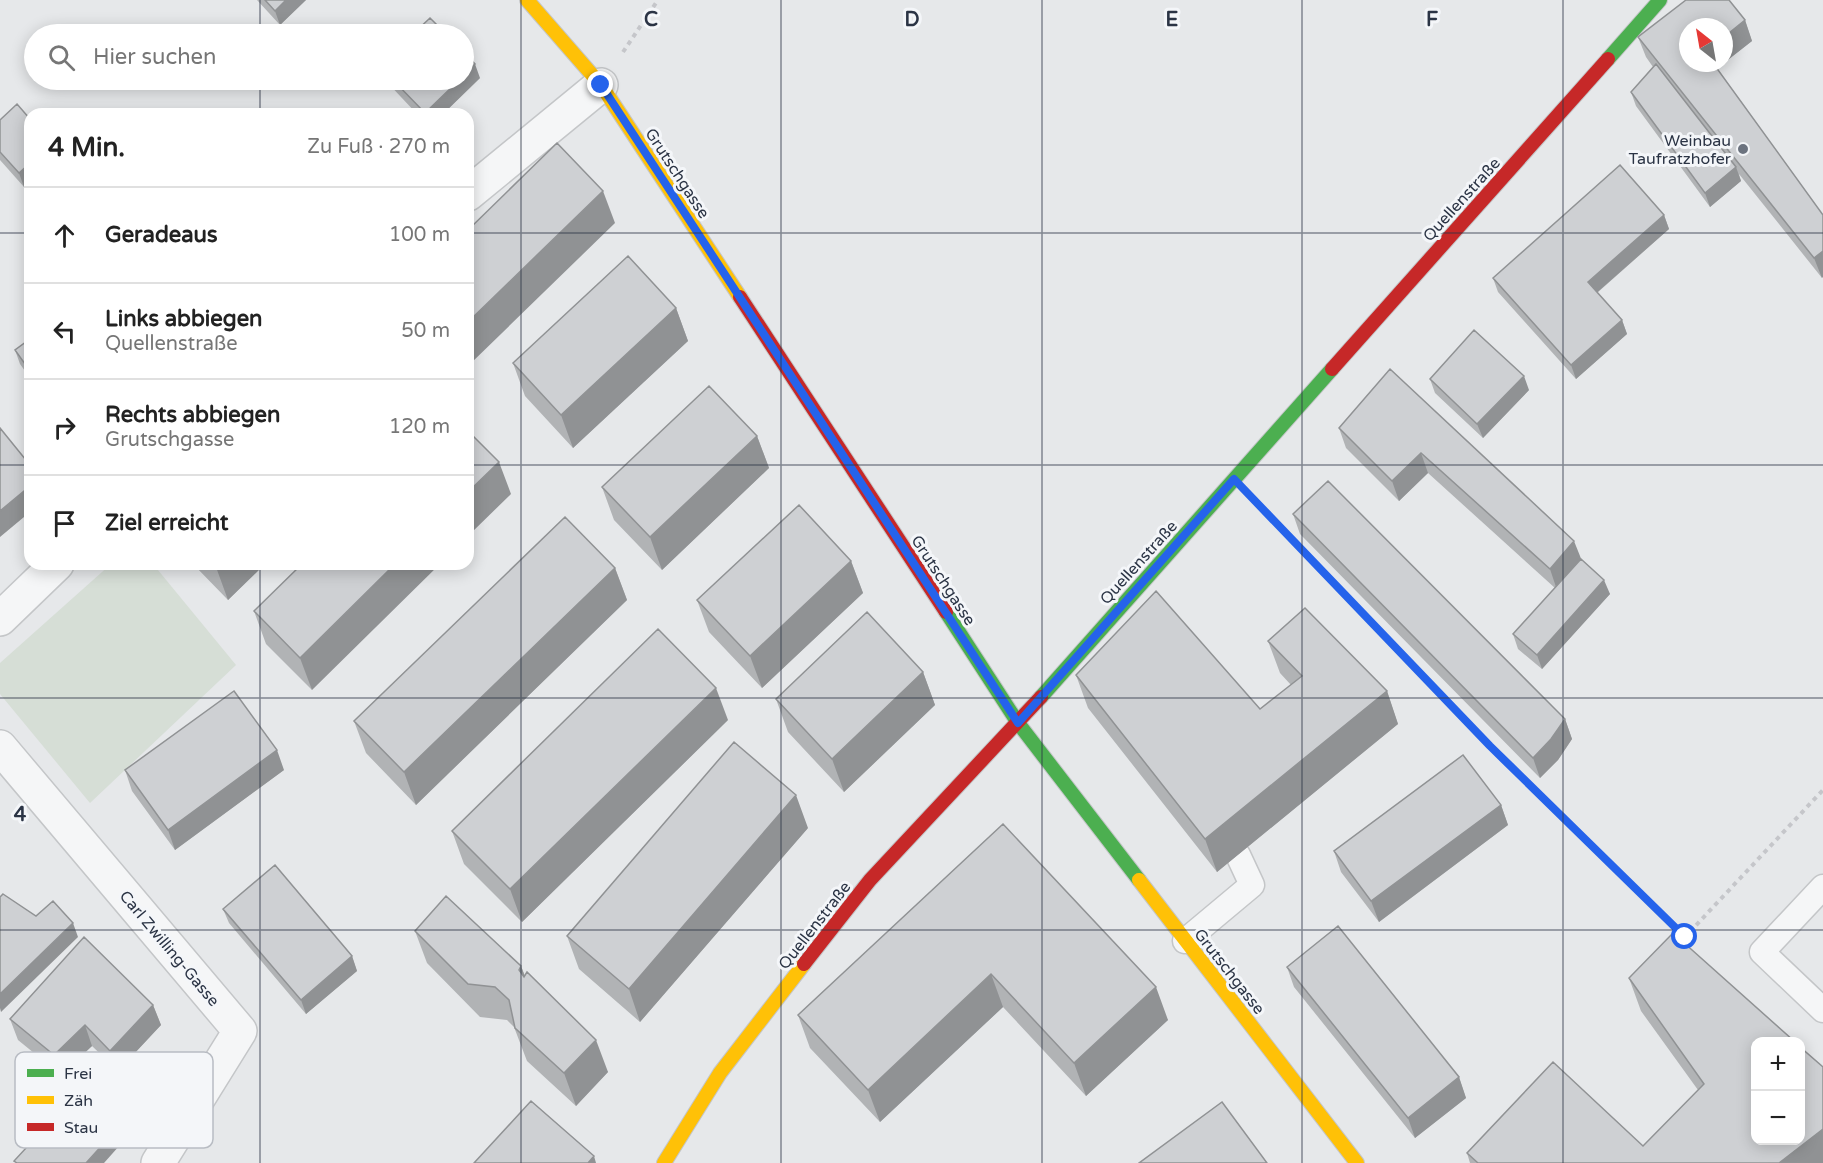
<!DOCTYPE html>
<html lang="de">
<head>
<meta charset="utf-8">
<style>
	body { margin:0; font-family:"Varela Round",sans-serif; background:#f6f6f6; color:#222 }
	.controls { position:absolute; right:18px; bottom:18px; display:grid; overflow:hidden; border-radius:12px; box-shadow:0 3px 15px #0003 }
	.controls button { width:54px; height:54px; display:grid; place-items:center; padding:0; border:0; border-bottom:2px solid #e0e0e0; background:#fff; color:#222; font:30px sans-serif }
	.compass { position:absolute; left:1679px; top:18px; width:54px; height:54px; border-radius:50%; background:#fff; box-shadow:0 3px 15px #0003; rotate:329deg }
	.stop { position:absolute; width:18px; height:18px; margin:-14px; border:4px solid #2563eb; border-radius:50%; background:#fff }
	.stop.end { background:#2563eb; border-color:#fff; box-shadow:0 2px 6px #0008 }
	.list { margin:0; padding:0; list-style:none }
	h2 { display:flex; justify-content:space-between; align-items:center; height:78px; margin:0; padding:0 24px; font-size:26px }
	h2 small { font-size:20px; font-weight:400; color:#767676 }
	.list li { display:grid; grid-template-columns:39px 1fr auto; gap:18px; align-items:center; box-sizing:border-box; height:96px; padding:0 24px; border-top:2px solid #e0e0e0 }
	.list b { display:block; font-size:22px; white-space:nowrap }
	.list p { margin:0; font-size:20px; white-space:nowrap; color:#767676 }
	.list em { font-size:20px; font-style:normal; color:#767676 }
	.icon { flex:none; width:33px; height:33px; fill:none; stroke:currentColor; stroke-width:2; stroke-linecap:round; stroke-linejoin:round }
	.map { position:relative; flex:none; width:1823px; height:1163px; overflow:hidden }
	.search { position:absolute; background:#fff; box-shadow:0 3px 15px #0003; left:24px; top:24px; width:450px; height:66px; display:flex; align-items:center; gap:15px; box-sizing:border-box; padding:0 21px; border-radius:33px; color:#767676; font-size:22px }
	.panel { position:absolute; background:#fff; box-shadow:0 3px 15px #0003; left:24px; top:108px; width:450px; height:462px; border-radius:18px }
	.map>svg:first-child { display:block }
	.green { fill:#d6ded6 }
	.lines { fill:none; stroke-linecap:round; stroke-linejoin:round }
	.lane-casing { stroke:#c4c6c8; stroke-width:27 }
	.street-casing { stroke:#c4c6c8; stroke-width:36 }
	.fast-casing { stroke:#c4c6c8; stroke-width:16 }
	.slow-casing { stroke:#c4c6c8; stroke-width:16 }
	.jam-casing { stroke:#c4c6c8; stroke-width:16 }
	.path { stroke:#c5c6ca; stroke-width:4; stroke-dasharray:4.5 4.5; stroke-linecap:butt }
	.lane { stroke:#f5f6f7; stroke-width:24 }
	.street { stroke:#f5f6f7; stroke-width:33 }
	.fast { stroke:#4caf50; stroke-width:14 }
	.slow { stroke:#ffc107; stroke-width:14 }
	.jam { stroke:#c62828; stroke-width:14 }
	.wall { fill:#b1b3b5 }
	.shaded-wall { fill:#909294 }
	.building { fill:#ced0d3; stroke:#909294; stroke-width:1.5 }
	.route { stroke:#2563eb; stroke-width:8 }
	.grid { fill:none; stroke:#2b3445; stroke-width:1.5; stroke-opacity:0.55 }
	.poi-dot { fill:#6c737f; stroke:#f4f6f9; stroke-width:2 }
	.labels { text-anchor:middle; stroke-width:6; stroke-linejoin:round; paint-order:stroke }
	.poi-label { font-size:16px; fill:#2b3445; stroke:#f4f6f9; text-anchor:end }
	.street-label { font-size:16px; fill:#2b3445; stroke:#f4f6f9 }
	.key { fill:#f4f6f9; stroke:#b8bcc3; stroke-width:1.5 }
	.key-label { font-size:16px; fill:#2b3445 }
	.grid-label { font-size:20px; text-anchor:middle; font-weight:bold; fill:#2b3445; stroke:#f4f6f9; stroke-width:6; stroke-linejoin:round; paint-order:stroke }
</style>
</head>
<body>
<div class="map">
<svg width="1823" height="1163" viewBox="0 0 1823 1163">
	<rect width="100%" height="100%" fill="#e6e8ea"/>
	<path class="green" d="M111,564H153L236,665L90,803L0,694V663Z"/>
	<g class="lines">
		<defs>
			<path id="lane" d="M1823,887L1762,952L1823,1010
				M1185,941L1252,885L1238,855"/>
			<path id="street" d="M468,194L601,85
				M0,619L57,564
				M0,747L240,1031L158,1163"/>
			<path id="fast" d="M1608,59L1660,0
				M946,612L1018,723L1139,880
				M1041,697L1332,369"/>
			<path id="slow" d="M527,0L601,85L740,297
				M1139,880L1357,1163
				M664,1163L720,1073L804,964"/>
			<path id="jam" d="M740,297L946,612
				M1332,369L1608,59
				M804,964L870,880L1041,697"/>
		</defs>
		<use href="#lane" class="lane-casing"/>
		<use href="#street" class="street-casing"/>
		<use href="#fast" class="fast-casing"/>
		<use href="#slow" class="slow-casing"/>
		<use href="#jam" class="jam-casing"/>
		<path class="path" d="M623,52L658,0
			M1261,506L1490,746L1685,937L1823,790"/>
		<use href="#lane" class="lane"/>
		<use href="#street" class="street"/>
		<use href="#fast" class="fast"/>
		<use href="#slow" class="slow"/>
		<use href="#jam" class="jam"/>
	</g>
	<path class="wall" d="M257,0H306L280,25Z
		M1745,20L1752,41L1717,68L1823,215L1822,278L1739,174L1741,181L1710,207L1636,106L1631,92L1653,67L1646,57L1638,37Z
		M480,78L443,114H417L385,80H464Z
		M30,119V181L24,187L0,160V120Z
		M1664,215L1669,229L1597,293L1622,320L1627,334L1576,379L1498,292L1493,278Z
		M676,308L688,341L573,448L525,396L513,363Z
		M30,339V378L20,364L15,350Z
		M1390,369L1581,559L1610,594L1542,669L1518,649L1513,634L1555,588L1428,473L1399,501L1346,448L1339,428Z
		M1430,379L1529,390L1483,438L1435,393Z
		M757,436L769,468L662,570L614,520L602,487Z
		M1293,514L1565,719L1572,739L1558,760L1540,778L1300,534Z
		M851,561L863,593L762,688L709,632L697,600Z
		M193,564H265L228,600Z
		M302,564L312,690L266,644L254,611Z
		M615,568L627,600L416,805L366,753L354,721Z
		M1268,641L1387,691L1398,724L1217,872L1088,708L1076,675L1260,709L1291,685L1280,673Z
		M923,672L935,705L844,792L788,732L776,699Z
		M728,720L522,922L464,864L452,831Z
		M125,770H284L175,850L132,791Z
		M1501,805L1508,825L1379,922L1341,872L1334,851Z
		M1003,824L1168,1020L1086,1096L1003,1007L880,1122L810,1048L798,1015Z
		M808,828L640,1022L579,969L567,936Z
		M223,909L352,956L357,971L306,1014L229,923Z
		M415,931L521,966L525,976L608,1072L576,1106L527,1061L514,1027L507,1020L480,1017L427,963Z
		M1287,967L1459,1077L1466,1098L1415,1138L1294,987Z
		M1629,978L1823,1163H1470L1467,1153L1643,1146L1698,1090L1641,1011Z
		M153,1005L161,1025L118,1071L92,1046L61,1075L18,1040L10,1019Z"/>
	<path class="shaded-wall" d="M286,0H306L280,25L275,11Z
		M1745,20L1752,41L1724,63V37Z
		M1709,63H1724L1713,72Z
		M475,64L480,78L443,114H425V113L459,80H464V75Z
		M30,163V181L24,187L19,173Z
		M1736,167L1741,181L1710,207L1705,193Z
		M603,191L615,223L468,366V322Z
		M1664,215L1669,229L1593,296L1588,282Z
		M1823,251V277L1822,278L1814,258Z
		M676,308L688,341L573,448L561,415Z
		M1622,320L1627,334L1576,379L1571,365Z
		M1524,376L1529,390L1483,438L1477,424Z
		M757,436L769,468L662,570L650,537Z
		M1421,453L1428,473L1399,501L1392,481Z
		M499,462L511,494L468,536V492Z
		M30,486V512L0,537V511Z
		M1574,541L1582,561L1557,590L1550,569Z
		M851,561L863,593L762,688L750,656Z
		M219,564H265L228,600L216,567Z
		M395,564H440L312,690L300,658Z
		M615,568L627,600L416,805L404,772Z
		M1604,580L1610,594L1542,669L1537,655Z
		M923,672L935,705L844,792L832,759Z
		M716,688L728,720L522,922L510,889Z
		M1387,691L1398,724L1217,872L1205,839Z
		M1565,719L1572,739L1558,760L1540,778L1533,758Z
		M277,750L284,770L175,850L168,830Z
		M796,795L808,828L640,1022L629,989Z
		M1501,805L1508,825L1379,922L1371,901Z
		M73,923L78,937L1,1012L0,1008V994Z
		M352,956L357,971L306,1014L301,1000Z
		M521,966L533,999L519,970Z
		M991,974L1003,1007L880,1122L868,1090Z
		M1156,987L1168,1020L1086,1096L1074,1063Z
		M153,1005L161,1025L118,1071L110,1051Z
		M85,1025L92,1046L61,1075L54,1055Z
		M596,1040L608,1072L576,1106L564,1073Z
		M1459,1077L1466,1098L1415,1138L1408,1118Z
		M1823,1129V1163H1779Z
		M115,1131L120,1145L104,1163H86Z
		M594,1156L596,1163H588Z"/>
	<path class="building" d="M265,0H286L275,11Z
		M1686,0H1729L1745,20L1724,37V27H1688V63H1713L1823,215V251L1814,258L1638,37Z
		M430,18L446,34H413Z
		M464,52L475,64L464,75Z
		M1656,64L1736,167L1705,193L1631,92Z
		M393,80H459L425,113Z
		M17,104L30,119V163L19,173L0,152V120Z
		M557,143L603,191L468,322V230Z
		M1620,165L1664,215L1588,282L1622,320L1571,365L1493,278Z
		M628,256L676,308L561,415L513,363Z
		M1474,330L1524,376L1477,424L1430,379Z
		M30,339V371L15,350Z
		M1390,369L1574,541L1550,569L1421,453L1392,481L1339,428Z
		M709,386L757,436L650,537L602,487Z
		M0,428L30,465V486L0,511Z
		M468,431L499,462L468,492Z
		M1328,481L1565,719L1551,739L1533,758L1293,514Z
		M799,505L851,561L750,656L697,600Z
		M565,517L615,568L404,772L354,721Z
		M1581,559L1604,580L1537,655L1513,634Z
		M302,564H395L300,658L254,611Z
		M1156,591L1260,709L1302,676L1268,641L1305,608L1387,691L1205,839L1076,675Z
		M867,612L923,672L832,759L776,699Z
		M658,629L716,688L510,889L452,831Z
		M234,691L277,750L168,830L125,770Z
		M734,742L796,795L629,989L567,936Z
		M1463,755L1501,805L1371,901L1334,851Z
		M1003,824L1156,987L1074,1063L991,974L868,1090L798,1015Z
		M275,865L352,956L301,1000L223,909Z
		M3,894L36,916L53,901L73,923L0,994V897Z
		M446,896L521,966L519,970L524,977L527,972L596,1040L564,1073L515,1028L509,1000L495,987L468,984L415,931Z
		M1338,926L1459,1077L1408,1118L1287,967Z
		M1673,933L1794,1041H1755V1140H1800V1047L1823,1067V1129L1779,1163H1478L1467,1153L1553,1062L1643,1146L1704,1084L1629,978Z
		M84,937L153,1005L110,1051L85,1025L54,1055L10,1019Z
		M74,1096L115,1131L86,1163H17L14,1161Z
		M531,1101L594,1156L588,1163H474Z
		M1222,1102L1267,1163H1139Z"/>
	<g class="lines">
		<path class="route" d="M601,85L1018,723L1234,479L1490,746L1685,937"/>
	</g>
	<path class="grid" d="M260,0V34M521,0V1163M781,0V1163M1042,0V1163M1302,0V1163M1563,0V1163M260,80V114M0,233H30M468,233H1823M0,465H30M468,465H1823M260,564V1163M0,698H1823M0,930H1823"/>
	<circle class="poi-dot" cx="1743" cy="149" r="6"/>
	<g class="labels">
		<g class="poi-label">
			<text x="1731" y="146">Weinbau<tspan x="1731" dy="18">Taufratzhofer</tspan></text>
		</g>
		<g class="street-label">
			<text transform="translate(678 173) rotate(57)" y="6">Grutschgasse</text>
			<text transform="translate(1461 199) rotate(-48)" y="6">Quellenstraße</text>
			<text transform="translate(1138 562) rotate(-48)" y="6">Quellenstraße</text>
			<text transform="translate(944 580) rotate(57)" y="6">Grutschgasse</text>
			<text transform="translate(814 925) rotate(-52)" y="6">Quellenstraße</text>
			<text transform="translate(170 948) rotate(50)" y="6">Carl Zwilling-Gasse</text>
			<text transform="translate(1230 971) rotate(52)" y="6">Grutschgasse</text>
		</g>
	</g>
	<rect x="15" y="1052" width="198" height="96" rx="9" class="key"/>
	<rect x="27" y="1069" width="27" height="8" fill="#4caf50"/>
	<rect x="27" y="1096" width="27" height="8" fill="#ffc107"/>
	<rect x="27" y="1123" width="27" height="8" fill="#c62828"/>
	<g class="key-label">
		<text x="64" y="1079">Frei</text>
		<text x="64" y="1106">Zäh</text>
		<text x="64" y="1133">Stau</text>
	</g>
	<g class="grid-label">
		<text x="651" y="26">C</text>
		<text x="912" y="26">D</text>
		<text x="1172" y="26">E</text>
		<text x="1432" y="26">F</text>
		<text x="20" y="821">4</text>
	</g>
</svg>
<div class="controls">
<button>+</button>
<button>−</button>
</div>
<svg class="compass" viewBox="-18 -18 36 36"><path d="M0-13l5 13h-10z" fill="#e53935"/><path d="M0 13l5-13h-10z" fill="#767676"/></svg>
<div class="stop" style="left:1685px;top:937px"></div>
<div class="stop end" style="left:601px;top:85px"></div>
<div class="search"><svg class="icon" aria-label="search" viewBox="0 0 24 24"><circle cx="10" cy="10" r="6"/><path d="M15 15l6 6"/></svg>Hier suchen</div>
<section class="panel">
<h2>4 Min.<small>Zu Fuß · 270 m</small></h2>
<ul class="list">
<li><svg class="icon" aria-label="ahead" viewBox="0 0 24 24"><path d="M12 20V5M6 11l6-6 6 6"/></svg><div><b>Geradeaus</b></div><em>100 m</em></li>
<li><svg class="icon" aria-label="left" viewBox="0 0 24 24"><path d="M17 20v-9H6M10 6l-5 5 5 5"/></svg><div><b>Links abbiegen</b><p>Quellenstraße</p></div><em>50 m</em></li>
<li><svg class="icon" aria-label="right" viewBox="0 0 24 24"><path d="M7 20v-9h11M14 6l5 5-5 5"/></svg><div><b>Rechts abbiegen</b><p>Grutschgasse</p></div><em>120 m</em></li>
<li><svg class="icon" aria-label="arrive" viewBox="0 0 24 24"><path d="M6 21V4h12l-3 4 3 4H6"/></svg><div><b>Ziel erreicht</b></div></li>
</ul>
</section>
</div>
</body>
</html>
